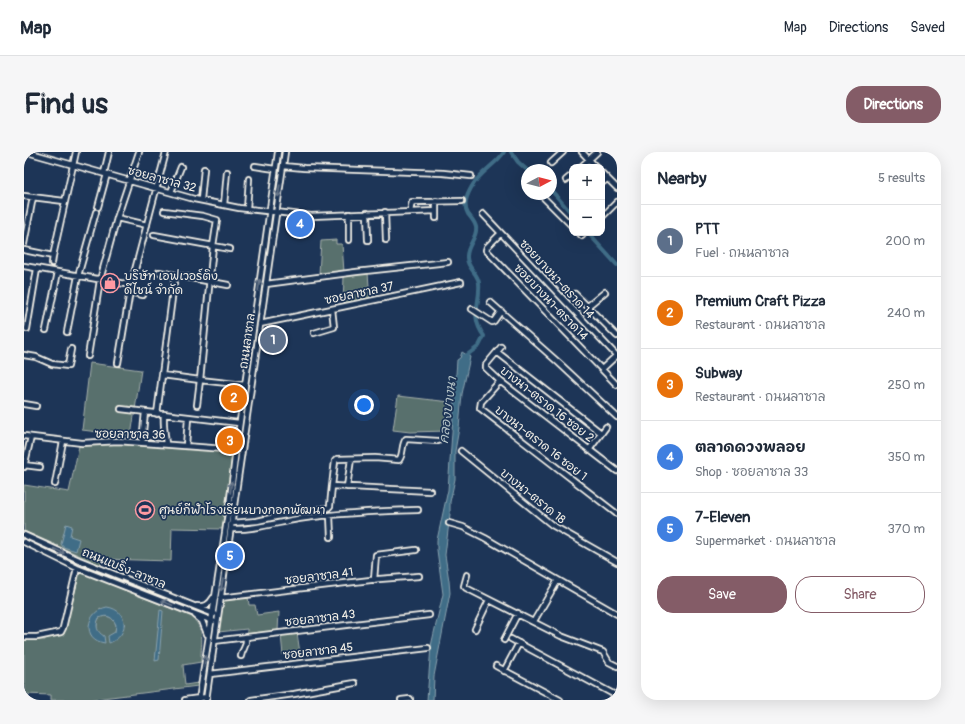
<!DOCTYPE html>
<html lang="en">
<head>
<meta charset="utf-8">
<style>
	body { margin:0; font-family:Pangolin,"Playpen Sans Thai",sans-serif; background:#f6f6f7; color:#1f2937 }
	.controls { position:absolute; right:12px; top:12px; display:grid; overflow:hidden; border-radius:8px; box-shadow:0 4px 16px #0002 }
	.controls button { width:36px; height:36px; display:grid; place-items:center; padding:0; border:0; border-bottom:1px solid #e0e1e3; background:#fff; color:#1f2937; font:20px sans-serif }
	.compass { position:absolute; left:497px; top:12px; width:36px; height:36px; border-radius:50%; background:#fff; box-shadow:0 4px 16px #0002; rotate:83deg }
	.you { position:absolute; left:340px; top:253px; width:14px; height:14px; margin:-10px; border:3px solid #fff; border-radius:50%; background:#1a73e8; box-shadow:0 0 0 6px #1a73e833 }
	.badge { display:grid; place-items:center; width:26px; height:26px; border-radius:50%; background:#845c67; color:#fff; font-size:13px; font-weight:700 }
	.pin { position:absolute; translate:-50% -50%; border:2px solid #fff; box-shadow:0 1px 4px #0006 }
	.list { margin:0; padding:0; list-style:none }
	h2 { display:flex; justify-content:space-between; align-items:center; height:52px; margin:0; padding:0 16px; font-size:17px }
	h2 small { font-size:13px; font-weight:400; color:#747a83 }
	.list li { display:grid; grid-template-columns:26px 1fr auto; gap:12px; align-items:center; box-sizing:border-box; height:72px; padding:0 16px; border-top:1px solid #e0e1e3 }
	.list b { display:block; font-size:15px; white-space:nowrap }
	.list p { margin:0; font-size:13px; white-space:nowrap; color:#747a83 }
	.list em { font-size:13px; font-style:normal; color:#747a83 }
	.actions { display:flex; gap:8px; padding:12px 16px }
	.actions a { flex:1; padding:9px 0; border:1px solid #845c67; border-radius:16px; text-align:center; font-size:14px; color:#845c67 }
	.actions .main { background:#845c67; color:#fff }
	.map { position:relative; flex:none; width:593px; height:548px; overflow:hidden; border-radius:16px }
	header { display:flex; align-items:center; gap:24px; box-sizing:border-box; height:56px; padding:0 20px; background:#fff; border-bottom:1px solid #e0e1e3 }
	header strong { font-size:19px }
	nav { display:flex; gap:22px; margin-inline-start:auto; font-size:14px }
	.intro { display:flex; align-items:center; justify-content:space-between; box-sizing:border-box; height:96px; padding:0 24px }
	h1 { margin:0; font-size:28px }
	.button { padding:10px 18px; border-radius:16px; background:#845c67; color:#fff; font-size:14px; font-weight:700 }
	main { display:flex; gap:24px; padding:0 24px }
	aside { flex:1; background:#fff; border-radius:16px; box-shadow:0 4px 16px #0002 }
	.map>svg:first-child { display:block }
	.green { fill:#58706d; stroke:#a6b0aa; fill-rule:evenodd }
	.water { fill:#416d87; stroke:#89a2ae }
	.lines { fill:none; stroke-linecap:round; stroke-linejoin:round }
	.canal { stroke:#416d87; stroke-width:4 }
	.minor-casing { stroke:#f4f1e8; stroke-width:8 }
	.minor { stroke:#1d3557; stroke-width:4.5 }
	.oneway { stroke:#68778a }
	.labels { text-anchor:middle; stroke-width:3.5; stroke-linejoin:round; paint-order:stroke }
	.street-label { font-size:12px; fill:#f4f1e8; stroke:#1d3557 }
	.poi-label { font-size:12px; fill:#f4f1e8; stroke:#1d3557; text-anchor:start }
	.water-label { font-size:13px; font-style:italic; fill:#b5c3c6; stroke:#1d3557 }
</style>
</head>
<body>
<header>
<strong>Map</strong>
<nav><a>Map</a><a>Directions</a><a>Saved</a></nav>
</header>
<div class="intro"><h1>Find us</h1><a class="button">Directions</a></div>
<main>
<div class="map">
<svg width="593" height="548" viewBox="0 0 593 548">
	<rect width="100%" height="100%" fill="#1d3557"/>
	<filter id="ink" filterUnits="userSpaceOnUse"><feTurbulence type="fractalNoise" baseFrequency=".025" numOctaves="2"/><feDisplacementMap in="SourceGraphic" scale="8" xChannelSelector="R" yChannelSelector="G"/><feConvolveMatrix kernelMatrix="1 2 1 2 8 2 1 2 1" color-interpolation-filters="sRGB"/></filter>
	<g filter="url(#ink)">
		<path class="green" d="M312,88V92H318L320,120L295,122L297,89Z
			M344,121L346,147L319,153L320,124Z
			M66,211L117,218L107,284L58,278Z
			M374,244L426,250L423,279L386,280L369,278Z
			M93,291L118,292L209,301L198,377L148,376L147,409L78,407L77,413L0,379V333L45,340L55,294Z
			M0,386L46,409V410L0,389Z
			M56,420L168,465C183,480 176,492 177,510L159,513L161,533L174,531V534L63,548H27V543L0,542V488H21V485L40,482ZM76,456L101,472L85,490L91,480L92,473C89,465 83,462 75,466C71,473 74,480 73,488L67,483Z
			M224,445L225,453H231L233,463L255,460L254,479L223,483V477L194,480L200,447Z
			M273,481L276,501L259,503L257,483Z"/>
		<path class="water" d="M438,200L446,205L438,242L435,276L431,299V327L426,350V362L421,403L425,429L426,441L410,524L409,548H403L407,494L419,442L413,398V388L424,338L433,208L436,206Z
			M42,372L48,374L46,384L55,387L52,399L39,395L37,392Z
			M83,455C105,458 106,484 85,491L84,484L91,480L92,473C89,465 83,462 75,466C71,474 73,480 80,484L81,491C57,488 62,459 83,455Z
			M136,458L139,459L135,508L131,509Z"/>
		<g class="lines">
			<path class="canal" d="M487,0L494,10L503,18
				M527,38L548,62
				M564,81L593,113
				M441,207L443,203L455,194L460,184C445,164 457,152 455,131C454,121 442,115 443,104C443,93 454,85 452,75C451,70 447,66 444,62C439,54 443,43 447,36C455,20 472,13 480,0"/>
			<defs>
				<path id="minor" d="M3,0L170,47L215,56L287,64L412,59
					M558,0L572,15
					M527,11L539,0
					M231,14L251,17
					M259,14L280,16L419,21L447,24
					M557,15L573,0
					M80,21L85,0
					M578,21L593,36
					M542,28L548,23
					M578,31L583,27
					M147,40L157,15
					M516,42L548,74
					M0,44L40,49
					M177,48L180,17
					M412,49V66
					M200,53L203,20
					M74,55L83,22
					M223,57L225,27
					M140,59L179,64L193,68L189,94L176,228L221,233
					M386,59L388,50L438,49
					M361,60L362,88
					M343,61L344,88
					M325,62V88
					M459,62L593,204
					M578,65L593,50
					M93,66L123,73
					M477,81L463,95L462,98L593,233
					M555,81L558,84L560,81
					M130,83L206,97
					M0,92L9,45
					M0,98L29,104L28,111
					M29,104L52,0
					M0,114L107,133L142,0
					M135,120L204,133
					M151,123L138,223L176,228L173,253
					M242,132L332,120L424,110
					M106,140L119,143
					M551,142L593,184
					M466,150L535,211L593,265
					M564,154L581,140
					M448,157L468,170L470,169L477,159
					M236,172L437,130
					M3,177L13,117
					M22,178L34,120
					M43,180L54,124L72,60
					M290,181L310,175L308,157
					M477,195L462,213V216L476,229L593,319
					M473,200L577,281
					M0,203L12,205L28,212L44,214L47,197
					M64,204L76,128L93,66L115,0
					M94,211L107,133
					M578,217L592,204
					M476,229L457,250L456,256L593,362
					M0,252L12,254
					M97,257L215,271
					M133,262L138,223
					M140,263C139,273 141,282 142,292
					M0,284L58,291L94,289L214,298
					M118,290L121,260
					M162,294L164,266
					M565,298L582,275
					M437,299L528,373L593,410
					M0,313L16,315
					M0,315L7,285
					M31,332L39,289
					M308,334L311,309L313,307L351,306L375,308C380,302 377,293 382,287L414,289
					M323,335L327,307
					M306,363L307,385
					M208,371L233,369L251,365L304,356L306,354L308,334L406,339
					M425,371L439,375L461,386L593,462
					M207,377C230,378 251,371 274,367C314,361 354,359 394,358
					M0,383L55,408L190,462
					M0,390L53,416L189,469
					M443,423L440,434L442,436L537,484L579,500L585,510L593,514
					M350,428L352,403L392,398
					M196,446L355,427L395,424
					M173,454C181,455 185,453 189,446
					M171,463L178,469L183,482
					M510,469L534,428
					M451,477L465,448
					M0,485H13L37,480L39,476L53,416
					M487,487L593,544
					M480,488L494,461
					M190,489L405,463
					M217,504C219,494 223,497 222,485
					M472,514L536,548
					M480,519L495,491
					M186,522L404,496
					M161,548L183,545
					M175,548L205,355L212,297L254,0
					M182,548L261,0
					M227,548L270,542L331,531
					M377,548L386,547"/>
			</defs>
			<use href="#minor" class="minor-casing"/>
			<use href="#minor" class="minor"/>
		</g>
		<defs><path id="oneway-shaft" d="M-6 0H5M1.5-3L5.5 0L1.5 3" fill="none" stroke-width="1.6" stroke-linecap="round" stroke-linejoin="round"/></defs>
		<g class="oneway">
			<use href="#oneway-shaft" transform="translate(255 39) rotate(98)"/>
			<use href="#oneway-shaft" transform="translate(235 133) rotate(-82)"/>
			<use href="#oneway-shaft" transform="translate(207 335) rotate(-84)"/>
			<use href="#oneway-shaft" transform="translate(35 399) rotate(25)"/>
			<use href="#oneway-shaft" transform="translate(198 433) rotate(99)"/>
			<use href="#oneway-shaft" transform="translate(143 451) rotate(-158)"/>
			<use href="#oneway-shaft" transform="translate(181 509) rotate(-82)"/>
		</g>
	</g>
	<defs>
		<symbol id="shop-ring" viewBox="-11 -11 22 22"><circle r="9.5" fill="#1d3557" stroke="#ff9aa2" stroke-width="1.5"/><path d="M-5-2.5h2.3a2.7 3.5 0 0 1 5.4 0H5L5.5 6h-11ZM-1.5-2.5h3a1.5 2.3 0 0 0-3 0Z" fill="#ff9aa2"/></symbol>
		<symbol id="stadium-ring" viewBox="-11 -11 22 22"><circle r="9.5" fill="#1d3557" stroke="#ff9aa2" stroke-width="1.5"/><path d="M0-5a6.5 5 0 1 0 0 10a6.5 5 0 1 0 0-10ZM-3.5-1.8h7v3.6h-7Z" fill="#ff9aa2"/></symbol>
	</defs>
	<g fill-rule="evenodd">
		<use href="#shop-ring" x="75" y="120" width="22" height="22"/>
		<use href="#stadium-ring" x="110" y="347" width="22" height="22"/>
	</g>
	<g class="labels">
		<g class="street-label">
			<text transform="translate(138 27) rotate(15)" y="4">ซอยลาซาล 32</text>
			<text transform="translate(533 127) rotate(47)" y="4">ซอยบางนา-ตราด 14</text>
			<text transform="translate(335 141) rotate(-12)" y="4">ซอยลาซาล 37</text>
			<text transform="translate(527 150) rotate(46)" y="4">ซอยบางนา-ตราด14</text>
			<text transform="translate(223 189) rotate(-82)" y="4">ถนนลาซาล</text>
			<text transform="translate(523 252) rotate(38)" y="4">บางนา-ตราด 16 ซอย 2</text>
			<text transform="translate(106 282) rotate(1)" y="4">ซอยลาซาล 36</text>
			<text transform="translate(517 291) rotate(38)" y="4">บางนา-ตราด 16 ซอย 1</text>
			<text transform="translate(509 344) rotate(39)" y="4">บางนา-ตราด 18</text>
			<text transform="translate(100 416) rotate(22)" y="4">ถนนแบริ่ง-ลาซาล</text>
			<text transform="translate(295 424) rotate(-7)" y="4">ซอยลาซาล 41</text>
			<text transform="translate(296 466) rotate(-7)" y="4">ซอยลาซาล 43</text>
			<text transform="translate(294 499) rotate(-7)" y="4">ซอยลาซาล 45</text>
		</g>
		<g class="poi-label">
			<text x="100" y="128">บริษัท เอฟเวอร์ติง<tspan x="100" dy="14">ดีไซน์ จำกัด</tspan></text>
			<text x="135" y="362">ศูนย์กีฬาโรงเรียนบางกอกพัฒนา</text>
		</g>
		<g class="water-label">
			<text transform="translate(423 258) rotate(-83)" y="5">คลองบางนา</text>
		</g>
	</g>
</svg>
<div class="controls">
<button>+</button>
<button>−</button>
</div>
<svg class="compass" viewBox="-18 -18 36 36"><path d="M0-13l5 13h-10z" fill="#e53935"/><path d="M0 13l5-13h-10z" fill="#747a83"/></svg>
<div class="you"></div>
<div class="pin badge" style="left:249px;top:188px;background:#5c6f8a">1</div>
<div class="pin badge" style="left:210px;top:246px;background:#e8710a">2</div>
<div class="pin badge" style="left:206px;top:289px;background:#e8710a">3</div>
<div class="pin badge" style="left:276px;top:72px;background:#3f7fe0">4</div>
<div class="pin badge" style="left:206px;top:404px;background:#3f7fe0">5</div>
</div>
<aside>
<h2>Nearby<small>5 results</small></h2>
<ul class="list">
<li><span class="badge" style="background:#5c6f8a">1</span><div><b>PTT</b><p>Fuel · ถนนลาซาล</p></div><em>200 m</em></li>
<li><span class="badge" style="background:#e8710a">2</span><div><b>Premium Craft Pizza</b><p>Restaurant · ถนนลาซาล</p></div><em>240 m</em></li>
<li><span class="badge" style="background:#e8710a">3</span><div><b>Subway</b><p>Restaurant · ถนนลาซาล</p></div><em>250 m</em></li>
<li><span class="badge" style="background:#3f7fe0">4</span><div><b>ตลาดดวงพลอย</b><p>Shop · ซอยลาซาล 33</p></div><em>350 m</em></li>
<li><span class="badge" style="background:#3f7fe0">5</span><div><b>7-Eleven</b><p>Supermarket · ถนนลาซาล</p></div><em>370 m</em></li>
</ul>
<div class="actions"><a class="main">Save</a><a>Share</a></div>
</aside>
</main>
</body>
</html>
